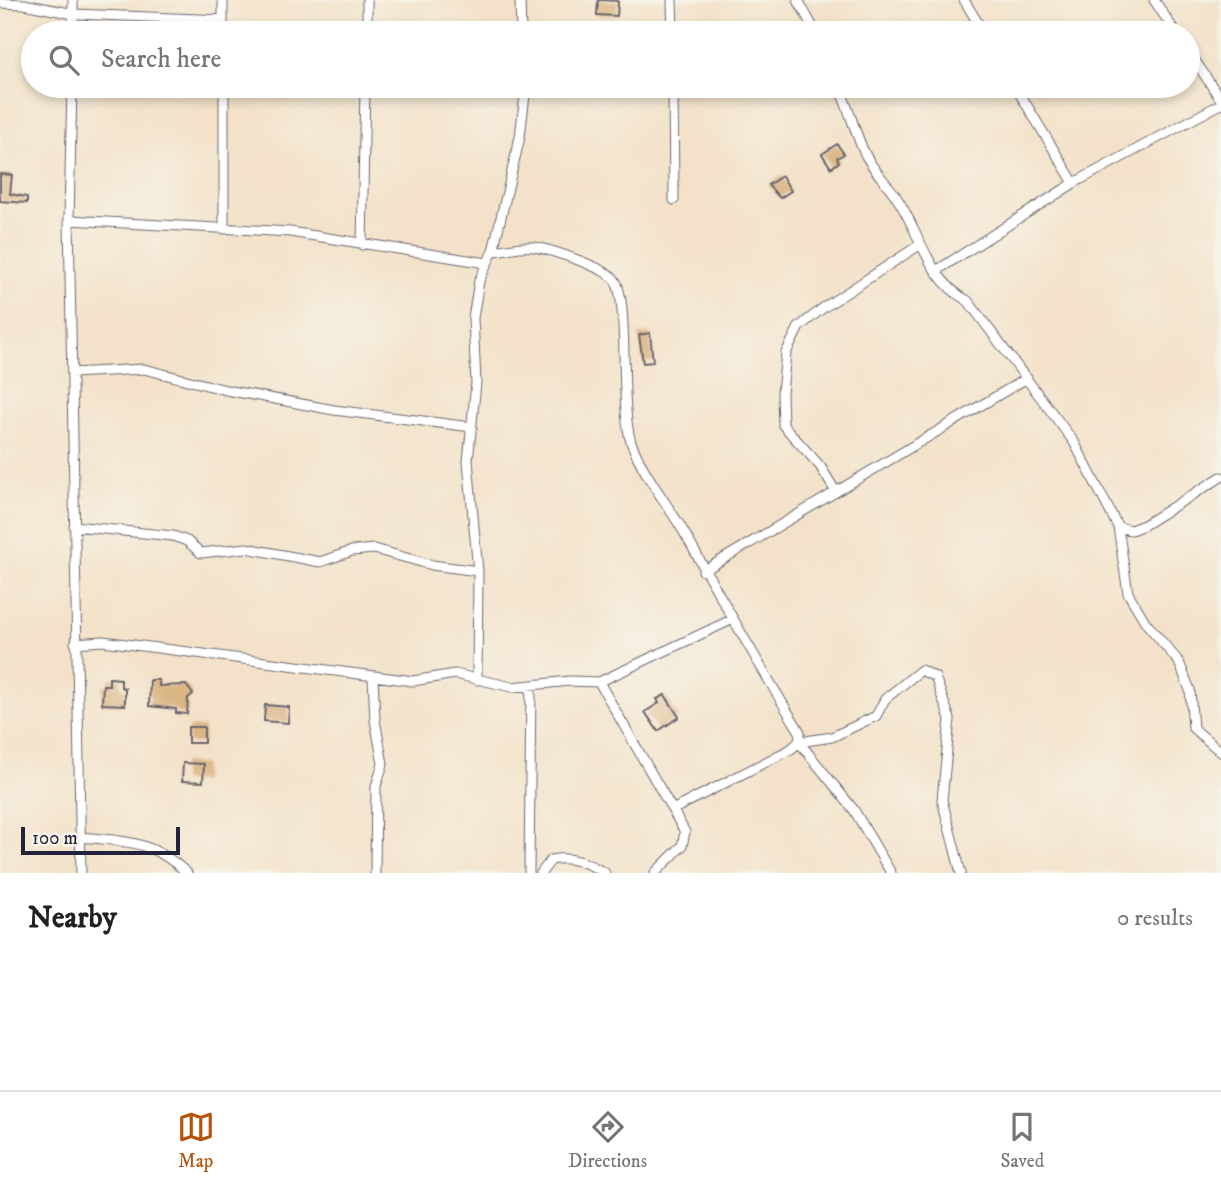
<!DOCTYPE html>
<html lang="en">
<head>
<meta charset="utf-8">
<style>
	body { margin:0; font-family:"IM FELL DW Pica",serif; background:#f2f2f2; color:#202124 }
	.scale { position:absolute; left:21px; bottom:18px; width:159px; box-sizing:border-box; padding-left:7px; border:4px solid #22223b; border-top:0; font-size:19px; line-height:24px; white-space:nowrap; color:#22223b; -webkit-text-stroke:5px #f7f3e8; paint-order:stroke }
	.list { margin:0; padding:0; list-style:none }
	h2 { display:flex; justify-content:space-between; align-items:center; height:91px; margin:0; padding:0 28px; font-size:30px }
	h2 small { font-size:23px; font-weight:400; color:#757577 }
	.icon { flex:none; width:38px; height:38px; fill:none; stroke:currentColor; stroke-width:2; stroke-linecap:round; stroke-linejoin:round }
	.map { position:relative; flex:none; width:1221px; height:873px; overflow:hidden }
	.search { position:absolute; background:#fff; box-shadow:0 4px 10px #0003; left:21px; right:21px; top:21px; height:77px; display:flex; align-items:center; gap:18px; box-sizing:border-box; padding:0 24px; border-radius:38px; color:#757577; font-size:26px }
	.sheet { height:217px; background:#fff }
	nav { display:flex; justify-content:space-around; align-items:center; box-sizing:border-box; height:98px; border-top:2px solid #e0e0e0; background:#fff; font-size:19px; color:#757577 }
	nav a { display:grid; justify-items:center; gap:4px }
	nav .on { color:#b45309 }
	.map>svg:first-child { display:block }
	.building { fill:#dbb685 }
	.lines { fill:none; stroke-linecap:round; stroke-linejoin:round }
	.minor-casing { stroke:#6b656d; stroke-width:11 }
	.minor { stroke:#fff; stroke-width:9 }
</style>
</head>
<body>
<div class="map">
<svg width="1221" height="873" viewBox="0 0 1221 873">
	<rect width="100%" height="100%" fill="#f7f3e8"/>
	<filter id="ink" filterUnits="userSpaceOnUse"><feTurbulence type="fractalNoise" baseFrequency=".0143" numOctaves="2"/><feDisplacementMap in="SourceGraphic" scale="14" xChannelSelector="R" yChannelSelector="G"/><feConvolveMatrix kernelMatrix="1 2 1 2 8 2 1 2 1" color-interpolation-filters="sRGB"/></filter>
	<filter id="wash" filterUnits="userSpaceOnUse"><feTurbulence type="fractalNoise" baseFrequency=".00686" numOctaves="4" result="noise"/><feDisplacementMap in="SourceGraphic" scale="28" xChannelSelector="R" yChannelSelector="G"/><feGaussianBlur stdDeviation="1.57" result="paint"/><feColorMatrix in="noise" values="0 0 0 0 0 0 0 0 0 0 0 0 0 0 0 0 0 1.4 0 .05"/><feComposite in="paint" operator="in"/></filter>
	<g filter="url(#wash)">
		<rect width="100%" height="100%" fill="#f3e2c9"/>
		<g id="blocks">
			<path class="building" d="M598,0L618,1L617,16L597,15Z
				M837,144L844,154L837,158L839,162L831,168L822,154Z
				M0,174L12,175L10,194L27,197V203L0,201Z
				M782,176L791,191L780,198L768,185Z
				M650,333L653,362L643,363L639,335Z
				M109,678L121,679V687L125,688V705L102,704L103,685H109Z
				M150,680H159V686L186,685L193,694L188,698L187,714L176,713V709L149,706Z
				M665,695L679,717L658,731L645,712L659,703L657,699Z
				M265,705L289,707L288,723L264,721Z
				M188,727H204V743H188Z
				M183,763L204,764L203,782L182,781Z"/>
		</g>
	</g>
	<g filter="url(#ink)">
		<use href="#blocks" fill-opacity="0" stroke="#6b656d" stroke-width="2"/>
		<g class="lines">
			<defs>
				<path id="minor" d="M73,0V33
					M520,0L521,33
					M672,0L673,33
					M798,0L816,33
					M964,0L984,33
					M1154,0L1176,33
					M0,3L24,4L74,14L223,20
					M223,33V0
					M367,33V0
					M1188,50L1221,100
					M72,86L69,220L290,232L487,263
					M224,86V229
					M673,86L674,200
					M838,86C849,107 854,130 864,152C871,167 882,178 892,191C920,228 925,278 968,301L1074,442L1118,527L1131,530L1144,525L1221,477
					M1015,86L1074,183
					M69,220L81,873
					M362,245L365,86
					M493,251C506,250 522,245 535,247C551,250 604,267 614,279C630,297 619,406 631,442C644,476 667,503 685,534C722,600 760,667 800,732L799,742L791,749L674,809
					M936,271L1074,183L1221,104
					M72,373L144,369L226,390L334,410L472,427
					M836,492L820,466L783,425L782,393L786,353L799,327L823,308L921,244
					M74,526L173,536L187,541L201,553L246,548L320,562L352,551L374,549L432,565L478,571
					M1118,527L1128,593L1146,623L1179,662L1190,690L1193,728L1221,752
					M703,571L1027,378
					M75,643L103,641L413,681L455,674L512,687L570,681L599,682L731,620
					M373,676L375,720L383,764L376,786L375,873
					M477,680L478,571L468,461L476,383L473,318L479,281L493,251L520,137L526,86
					M599,682L685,832L682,846L655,873
					M79,837C125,841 152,840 187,873
					M529,873L531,686
					M541,873L551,860C571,856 588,863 605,873
					M891,873L854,810L799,742L832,737L876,716L885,699L921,670L935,677L950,719L942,800L961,873"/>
			</defs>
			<use href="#minor" class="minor-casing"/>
			<use href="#minor" class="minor"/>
		</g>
	</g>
</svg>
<div class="scale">100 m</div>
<div class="search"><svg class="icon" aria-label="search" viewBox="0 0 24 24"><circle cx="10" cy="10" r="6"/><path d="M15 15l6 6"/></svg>Search here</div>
</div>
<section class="sheet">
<h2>Nearby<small>0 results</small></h2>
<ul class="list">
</ul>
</section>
<nav>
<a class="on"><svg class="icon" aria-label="map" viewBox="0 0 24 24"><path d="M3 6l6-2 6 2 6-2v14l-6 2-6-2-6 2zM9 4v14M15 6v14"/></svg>Map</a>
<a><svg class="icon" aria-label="directions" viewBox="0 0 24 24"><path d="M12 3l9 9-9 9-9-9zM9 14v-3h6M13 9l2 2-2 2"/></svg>Directions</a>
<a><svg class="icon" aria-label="saved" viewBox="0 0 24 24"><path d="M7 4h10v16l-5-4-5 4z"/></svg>Saved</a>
</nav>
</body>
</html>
